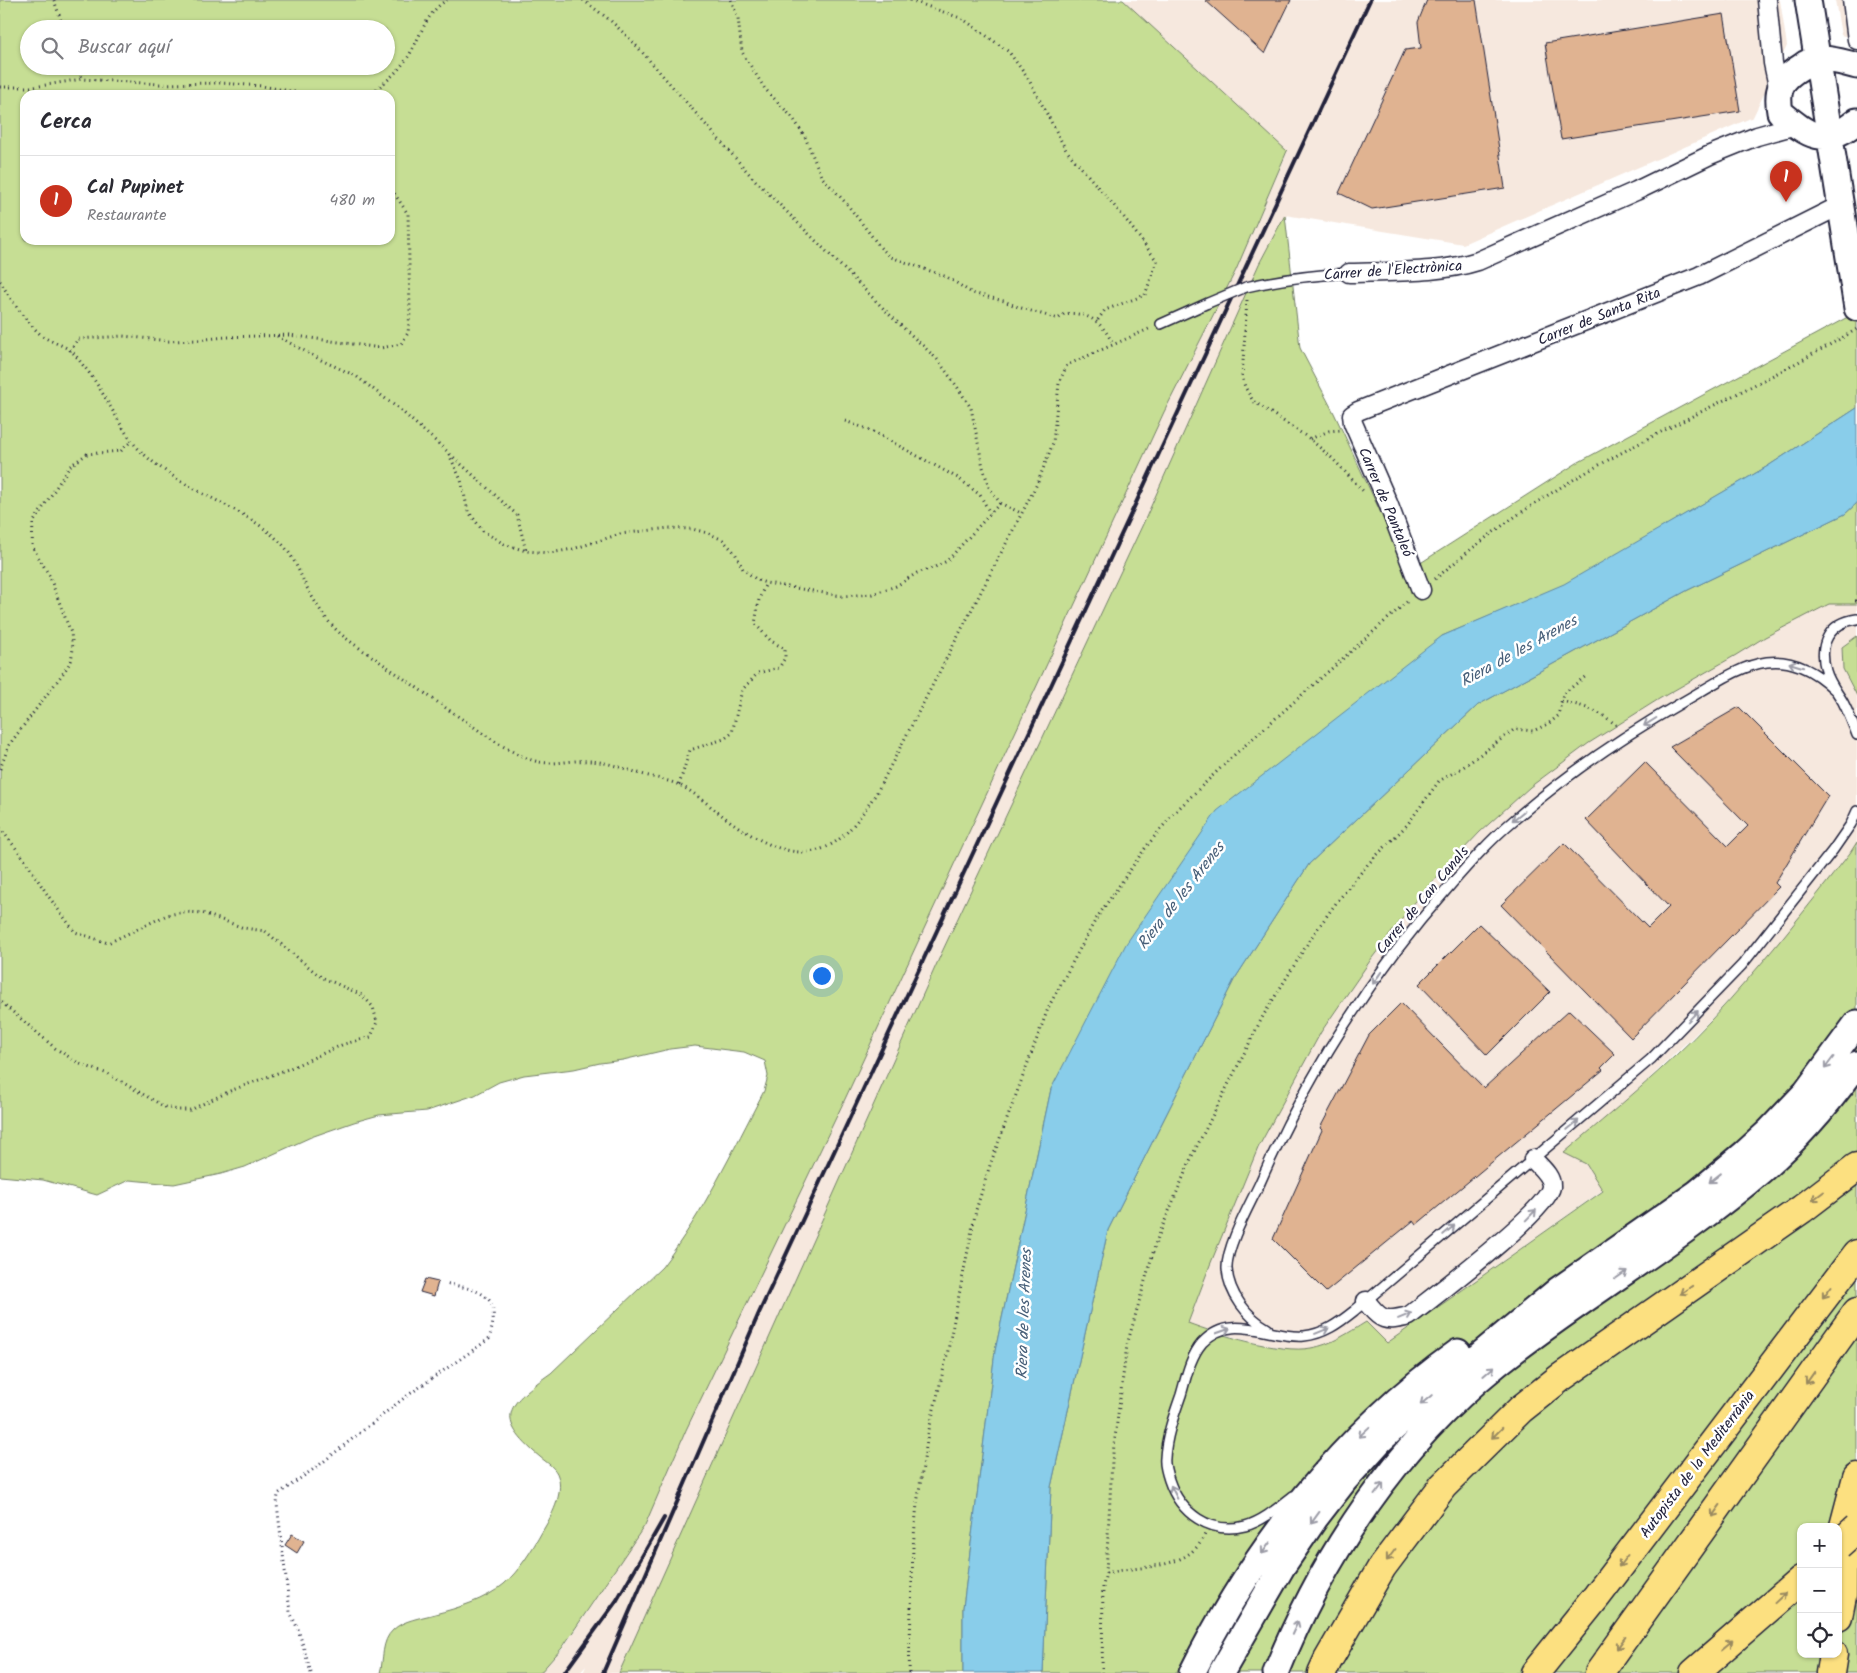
<!DOCTYPE html>
<html lang="es">
<head>
<meta charset="utf-8">
<style>
	body { margin:0; font-family:Kalam,sans-serif; background:#f2f2f3; color:#2b2b33 }
	.controls { position:absolute; right:15px; bottom:15px; display:grid; overflow:hidden; border-radius:10px; box-shadow:0 1px 4px #0004 }
	.controls button { width:45px; height:45px; display:grid; place-items:center; padding:0; border:0; border-bottom:1px solid #e1e1e2; background:#fff; color:#2b2b33; font:25px sans-serif }
	.you { position:absolute; left:821px; top:975px; width:18px; height:18px; margin:-12px; border:4px solid #fff; border-radius:50%; background:#1a73e8; box-shadow:0 0 0 8px #1a73e833 }
	.badge { display:grid; place-items:center; width:32px; height:32px; border-radius:50%; background:#c8321e; color:#fff; font-size:16px; font-weight:700 }
	.pin { position:absolute; translate:-50% -41px; filter:drop-shadow(0 1px 2px #0008) }
	.pin::after { content:''; position:absolute; top:26px; width:18px; height:15px; background:inherit; clip-path:polygon(0 0,100% 0,50% 100%) }
	.list { margin:0; padding:0; list-style:none }
	h2 { display:flex; justify-content:space-between; align-items:center; height:65px; margin:0; padding:0 20px; font-size:21px }
	h2 small { font-size:16px; font-weight:400; color:#7c7c81 }
	.list li { display:grid; grid-template-columns:32px 1fr auto; gap:15px; align-items:center; box-sizing:border-box; height:90px; padding:0 20px; border-top:1px solid #e1e1e2 }
	.list b { display:block; font-size:19px; white-space:nowrap }
	.list p { margin:0; font-size:16px; white-space:nowrap; color:#7c7c81 }
	.list em { font-size:16px; font-style:normal; color:#7c7c81 }
	.icon { flex:none; width:28px; height:28px; fill:none; stroke:currentColor; stroke-width:2; stroke-linecap:round; stroke-linejoin:round }
	.map { position:relative; flex:none; width:1857px; height:1673px; overflow:hidden }
	.search { position:absolute; background:#fff; box-shadow:0 1px 4px #0004; left:20px; top:20px; width:375px; height:55px; display:flex; align-items:center; gap:12px; box-sizing:border-box; padding:0 18px; border-radius:28px; color:#7c7c81; font-size:19px }
	.panel { position:absolute; background:#fff; box-shadow:0 1px 4px #0004; left:20px; top:90px; width:375px; height:155px; border-radius:15px }
	.map>svg:first-child { display:block }
	.built { fill:#f6e8de }
	.green { fill:#c6de94; stroke:#748068; fill-rule:evenodd }
	.water { fill:#89cdea; stroke:#6089a4 }
	.building { fill:#e0b391; stroke:#22223b }
	.lines { fill:none; stroke-linecap:round; stroke-linejoin:round }
	.lane-casing { stroke:#22223b; stroke-width:12 }
	.street-casing { stroke:#22223b; stroke-width:21 }
	.secondary-casing { stroke:#22223b; stroke-width:29 }
	.highway-casing { stroke:#22223b; stroke-width:31 }
	.path { stroke:#22223b; stroke-width:3; stroke-dasharray:1 4; stroke-linecap:butt }
	.lane { stroke:#fff; stroke-width:9 }
	.street { stroke:#fff; stroke-width:18 }
	.secondary { stroke:#fff; stroke-width:25 }
	.highway { stroke:#fce080; stroke-width:28 }
	.rail { stroke:#22223b; stroke-width:4 }
	.lane-bridge-casing { stroke:#22223b; stroke-width:12; stroke-linecap:butt }
	.highway-bridge-casing { stroke:#22223b; stroke-width:31; stroke-linecap:butt }
	.lane-bridge { stroke:#fff; stroke-width:9 }
	.highway-bridge { stroke:#fce080; stroke-width:28 }
	.oneway { stroke:#9c9ca7 }
	.oneway2 { stroke:#9a8a61 }
	.labels { text-anchor:middle; stroke-width:5; stroke-linejoin:round; paint-order:stroke }
	.street-label { font-size:15px; fill:#22223b; stroke:#fff }
	.water-label { font-size:16px; font-style:italic; fill:#465e78; stroke:#fff }
</style>
</head>
<body>
<div class="map">
<svg width="1857" height="1673" viewBox="0 0 1857 1673">
	<rect width="100%" height="100%" fill="#fff"/>
	<filter id="ink" filterUnits="userSpaceOnUse"><feTurbulence type="fractalNoise" baseFrequency=".02" numOctaves="2"/><feDisplacementMap in="SourceGraphic" scale="10" xChannelSelector="R" yChannelSelector="G"/><feConvolveMatrix kernelMatrix="1 2 1 2 8 2 1 2 1" color-interpolation-filters="sRGB"/></filter>
	<g filter="url(#ink)">
		<path class="built" d="M1123,0H1780L1787,46L1753,117L1463,244L1285,215L1259,264L1143,524L942,952L619,1673H583L586,1666L580,1673H540L563,1648L645,1525L686,1430L845,1099L1164,412L1236,270L1287,152Z
			M1835,0H1857V40L1841,35Z
			M1829,604H1857V636L1842,647L1843,669L1857,696V842L1850,853L1763,963L1709,1021L1630,1097L1565,1153L1586,1164L1603,1190L1387,1343L1366,1322L1331,1343L1310,1349H1290L1256,1343L1188,1324L1210,1265L1258,1148L1321,1032L1372,958L1422,893L1480,832L1530,787L1589,743L1659,699L1736,655L1765,637Z"/>
		<path class="green" d="M0,0H1123L1287,151L1236,270L1164,412L845,1099L686,1430L645,1525L562,1648L540,1673H380C384,1659 381,1641 393,1630C403,1620 421,1618 435,1614C458,1608 485,1600 504,1584C519,1571 532,1550 542,1532C551,1517 564,1494 558,1476C556,1468 546,1462 540,1457C493,1418 507,1404 551,1373L662,1267C704,1212 732,1152 764,1091L768,1076L765,1061L744,1052L695,1046L670,1049L623,1060L600,1063L574,1069L524,1075L499,1082L475,1095L427,1111L379,1115L354,1122L311,1137L245,1167L221,1174L174,1184L129,1180L97,1195L43,1180L0,1176ZM29,29H386V66H29ZM25,95H390V240H25Z
			M1285,215L1300,348L1334,413L1408,571L1577,463L1857,312V408L1768,466L1564,585L1442,636L1051,1089L995,1351L963,1608V1673H619L942,952L1143,524L1259,264Z
			M1857,503V604H1829L1765,637L1736,655L1659,699L1589,743L1530,787L1480,832L1422,893L1372,958L1321,1032L1258,1148L1210,1265L1188,1323C1217,1334 1281,1354 1311,1348C1331,1345 1348,1333 1366,1322L1387,1343L1603,1191L1586,1164L1564,1153C1614,1110 1666,1068 1711,1020C1761,967 1805,910 1850,853L1857,842V1673H1043L1051,1487L1108,1230L1234,980L1309,864L1478,705L1688,590L1845,514ZM1801,1527H1838V1654H1801Z
			M1857,636V696L1843,669L1842,647Z"/>
		<path class="water" d="M1857,408V503L1845,514L1688,590L1478,705L1309,864L1234,980L1108,1230L1051,1487L1043,1673H963V1608L995,1351L1051,1089L1126,944L1217,811L1442,636L1564,584L1768,466Z"/>
		<path class="building" d="M1205,0H1291L1265,54Z
			M1427,0H1476L1505,188L1372,209L1339,193L1405,50L1421,48L1418,22Z
			M1724,14L1740,111L1561,139L1545,43Z
			M1739,707L1828,796L1775,883L1779,887L1631,1038L1501,905L1564,843L1648,928L1669,907L1586,820L1645,762L1728,846L1748,826L1670,747Z
			M1479,924L1550,992L1487,1055L1419,984Z
			M1401,1003L1484,1088L1569,1010L1615,1054L1601,1068L1603,1070L1416,1225L1413,1221L1326,1292L1273,1239L1322,1130L1320,1128L1369,1035Z
			M425,1279L438,1282L434,1296L420,1292Z
			M292,1534L304,1541L297,1553L285,1545Z"/>
		<g class="lines">
			<defs>
				<path id="lane" d="M1246,287C1280,279 1314,275 1349,273
					M1161,324L1208,303
					M1857,619C1829,623 1818,644 1826,671C1829,682 1837,692 1843,702C1848,712 1853,724 1857,735
					M1268,1329C1247,1317 1229,1294 1227,1269C1226,1247 1249,1206 1259,1185C1306,1078 1370,976 1448,888C1469,864 1490,840 1514,820C1565,776 1623,736 1681,703C1739,670 1778,635 1836,691
					M1293,1496C1279,1507 1263,1521 1245,1526C1210,1535 1180,1513 1169,1480C1167,1474 1164,1465 1165,1458C1166,1437 1174,1415 1181,1395C1186,1378 1190,1357 1202,1343C1231,1311 1270,1339 1304,1336C1324,1334 1339,1323 1354,1311L1651,1059L1742,965L1833,850L1851,824L1857,811"/>
				<path id="street" d="M1767,0L1773,63L1779,91
					M1852,0L1857,40
					M1349,273C1391,271 1437,274 1478,261L1636,191L1710,155L1757,136L1796,125
					M1421,590L1388,503L1353,423L1352,415L1358,411L1699,276L1841,205
					M1366,1301C1381,1321 1385,1322 1409,1316C1433,1297 1547,1211 1551,1187C1552,1176 1540,1167 1533,1159"/>
				<path id="secondary" d="M1808,0L1857,308
					M1857,66C1845,63 1831,58 1819,59C1812,59 1806,63 1801,67C1781,79 1776,89 1780,112C1809,136 1824,148 1857,121
					M1192,1673C1254,1548 1344,1433 1458,1352
					M1221,1673L1282,1567L1316,1517L1344,1481L1381,1440L1416,1408L1558,1290L1697,1193L1745,1153L1768,1132L1806,1092L1857,1023
					M1276,1673C1323,1555 1397,1445 1496,1365C1582,1296 1679,1242 1762,1170C1798,1139 1830,1102 1857,1064"/>
				<path id="highway" d="M1838,1549L1857,1477
					M1838,1617L1842,1596L1843,1534
					M1322,1673L1328,1660L1382,1567L1443,1486L1521,1409L1560,1378L1802,1209L1857,1167
					M1535,1673L1597,1596L1857,1254
					M1599,1673L1857,1312
					M1694,1673L1801,1580
					M1830,1673L1833,1654"/>
			</defs>
			<use href="#lane" class="lane-casing"/>
			<use href="#street" class="street-casing"/>
			<use href="#secondary" class="secondary-casing"/>
			<use href="#highway" class="highway-casing"/>
			<path class="path" d="M54,0L64,29
				M583,0L610,20L634,43L753,178L894,319L937,359L956,385L971,408L983,467L989,487L1000,503L1021,513
				M731,0L738,18L742,52L765,89L793,118L805,137L821,176L846,203L881,248L891,257L947,277L972,293L1004,301L1018,307L1058,319L1064,314C1088,311 1104,323 1113,345
				M910,0L963,19L1009,52L1029,80L1066,150L1123,216L1157,261L1145,295L1105,310L1097,321
				M78,66L82,79
				M0,87H34L82,79L160,84L220,83L262,86L312,95
				M368,95C383,85 398,72 408,57C420,38 426,12 447,0
				M0,281C11,300 25,320 41,335C50,342 62,344 71,351C75,354 79,360 82,364C102,387 113,415 131,440C139,451 152,462 164,470C202,498 249,510 283,545C293,556 299,571 305,584C312,597 320,611 329,622C343,639 365,651 383,664C412,684 441,705 471,725C487,736 505,749 524,757C550,769 564,759 590,761C609,762 627,770 645,775C656,778 667,780 677,784C693,791 706,803 719,813C750,836 794,867 832,844C851,833 864,811 876,794L1038,482L1053,443L1059,383L1067,365L1151,328
				M1247,300L1242,377L1245,387L1253,401L1310,439L1333,459L1363,491
				M277,336L323,361L356,376L399,409L448,452L461,480L468,511L483,531L504,544L526,551L550,553L573,549L620,534L669,528L692,529L708,533L723,540L735,553L743,569L757,580L766,583L842,596L872,594L896,586L917,573L935,567L947,561L1000,503
				M70,351L78,339L123,336L169,341L197,340L226,337L289,335L381,348L401,344L408,333L410,313L408,214L390,187
				M845,421L870,430L958,478L980,495L990,513
				M1310,439L1329,431L1340,430
				M450,454L517,515L526,551
				M1435,579C1466,553 1497,528 1531,506C1635,438 1751,392 1857,329
				M1855,601H1857
				M1561,701C1584,706 1601,711 1618,727
				M0,769L9,745L64,672L71,661L73,649L71,633L49,575L32,546L33,523L70,466L87,454L121,451L131,441
				M679,785L690,750L724,739L732,733L742,690L758,673L779,668L785,658V649L771,641L755,624L759,599L766,583
				M0,828L22,856L49,897L75,932L108,943L167,915L184,912L202,913L244,928L265,931L321,977L362,995L373,1007L377,1022L371,1037L344,1044L288,1069L230,1091L190,1110H178L165,1107L108,1074L80,1064L55,1048L0,1001
				M1106,1573C1138,1565 1189,1572 1205,1534
				M311,1673L298,1629L290,1612L277,1504L278,1494L318,1466L404,1398L489,1339C503,1293 482,1291 444,1283
				M909,1673L913,1547L917,1504L928,1434L947,1355L976,1210L990,1165L1049,1006L1096,919L1146,847L1173,814L1233,756L1409,600
				M1102,1673L1103,1585L1106,1573L1112,1461L1127,1345L1156,1242L1192,1156L1263,1016L1311,938L1336,903L1368,864L1407,825L1439,781L1462,768L1515,729L1533,731L1548,724L1558,716L1563,694L1586,676"/>
			<use href="#lane" class="lane"/>
			<use href="#street" class="street"/>
			<use href="#secondary" class="secondary"/>
			<use href="#highway" class="highway"/>
			<path class="rail" d="M564,1673L617,1600L664,1518
				M603,1673L759,1313L1370,0"/>
			<defs>
				<path id="lane-bridge" d="M1208,303L1246,287"/>
				<path id="highway-bridge" d="M1838,1545L1857,1528"/>
			</defs>
			<use href="#lane-bridge" class="lane-bridge-casing"/>
			<use href="#highway-bridge" class="highway-bridge-casing"/>
			<use href="#lane-bridge" class="lane-bridge"/>
			<use href="#highway-bridge" class="highway-bridge"/>
		</g>
		<defs><path id="oneway-shaft" d="M-6 0H5M1.5-3L5.5 0L1.5 3" fill="none" stroke-width="1.6" stroke-linecap="round" stroke-linejoin="round" transform="scale(1.25)"/></defs>
		<g class="oneway">
			<use href="#oneway-shaft" transform="translate(1796 665) rotate(-163)"/>
			<use href="#oneway-shaft" transform="translate(1650 722) rotate(148)"/>
			<use href="#oneway-shaft" transform="translate(1518 816) rotate(141)"/>
			<use href="#oneway-shaft" transform="translate(1377 978) rotate(125)"/>
			<use href="#oneway-shaft" transform="translate(1693 1016) rotate(-46)"/>
			<use href="#oneway-shaft" transform="translate(1829 1063) rotate(127)"/>
			<use href="#oneway-shaft" transform="translate(1573 1125) rotate(-40)"/>
			<use href="#oneway-shaft" transform="translate(1715 1178) rotate(142)"/>
			<use href="#oneway-shaft" transform="translate(1531 1215) rotate(-46)"/>
			<use href="#oneway-shaft" transform="translate(1449 1230) rotate(-40)"/>
			<use href="#oneway-shaft" transform="translate(1621 1275) rotate(-35)"/>
			<use href="#oneway-shaft" transform="translate(1405 1316) rotate(-22)"/>
			<use href="#oneway-shaft" transform="translate(1223 1331) rotate(-19)"/>
			<use href="#oneway-shaft" transform="translate(1322 1331) rotate(-22)"/>
			<use href="#oneway-shaft" transform="translate(1489 1371) rotate(-41)"/>
			<use href="#oneway-shaft" transform="translate(1426 1400) rotate(140)"/>
			<use href="#oneway-shaft" transform="translate(1364 1432) rotate(137)"/>
			<use href="#oneway-shaft" transform="translate(1379 1489) rotate(-53)"/>
			<use href="#oneway-shaft" transform="translate(1174 1492) rotate(-117)"/>
			<use href="#oneway-shaft" transform="translate(1315 1518) rotate(126)"/>
			<use href="#oneway-shaft" transform="translate(1266 1548) rotate(126)"/>
			<use href="#oneway-shaft" transform="translate(1295 1628) rotate(-65)"/>
		</g>
		<g class="oneway2">
			<use href="#oneway-shaft" transform="translate(1818 1196) rotate(143)"/>
			<use href="#oneway-shaft" transform="translate(1686 1290) rotate(146)"/>
			<use href="#oneway-shaft" transform="translate(1827 1292) rotate(127)"/>
			<use href="#oneway-shaft" transform="translate(1810 1378) rotate(125)"/>
			<use href="#oneway-shaft" transform="translate(1497 1433) rotate(135)"/>
			<use href="#oneway-shaft" transform="translate(1716 1511) rotate(126)"/>
			<use href="#oneway-shaft" transform="translate(1391 1555) rotate(127)"/>
			<use href="#oneway-shaft" transform="translate(1623 1561) rotate(127)"/>
			<use href="#oneway-shaft" transform="translate(1780 1598) rotate(-43)"/>
			<use href="#oneway-shaft" transform="translate(1621 1643) rotate(126)"/>
			<use href="#oneway-shaft" transform="translate(1727 1645) rotate(-40)"/>
		</g>
	</g>
	<g class="labels">
		<g class="street-label">
			<text transform="translate(1393 270) rotate(-4)" y="5">Carrer de l'Electrònica</text>
			<text transform="translate(1599 316) rotate(-22)" y="5">Carrer de Santa Rita</text>
			<text transform="translate(1386 502) rotate(67)" y="5">Carrer de Pantaleó</text>
			<text transform="translate(1422 900) rotate(-50)" y="5">Carrer de Can Canals</text>
			<text transform="translate(1697 1464) rotate(-53)" y="5">Autopista de la Mediterrània</text>
		</g>
		<g class="water-label">
			<text transform="translate(1518 650) rotate(-29)" y="6">Riera de les Arenes</text>
			<text transform="translate(1180 895) rotate(-52)" y="6">Riera de les Arenes</text>
			<text transform="translate(1023 1314) rotate(-88)" y="6">Riera de les Arenes</text>
		</g>
	</g>
</svg>
<div class="controls">
<button>+</button>
<button>−</button>
<button><svg class="icon" aria-label="locate" viewBox="0 0 24 24"><circle cx="12" cy="12" r="6"/><path d="M12 2v4M12 18v4M2 12h4M18 12h4"/></svg></button>
</div>
<div class="you"></div>
<div class="pin badge" style="left:1786px;top:202px">1</div>
<div class="search"><svg class="icon" aria-label="search" viewBox="0 0 24 24"><circle cx="10" cy="10" r="6"/><path d="M15 15l6 6"/></svg>Buscar aquí</div>
<section class="panel">
<h2>Cerca<small></small></h2>
<ul class="list">
<li><span class="badge">1</span><div><b>Cal Pupinet</b><p>Restaurante</p></div><em>480 m</em></li>
</ul>
</section>
</div>
</body>
</html>
